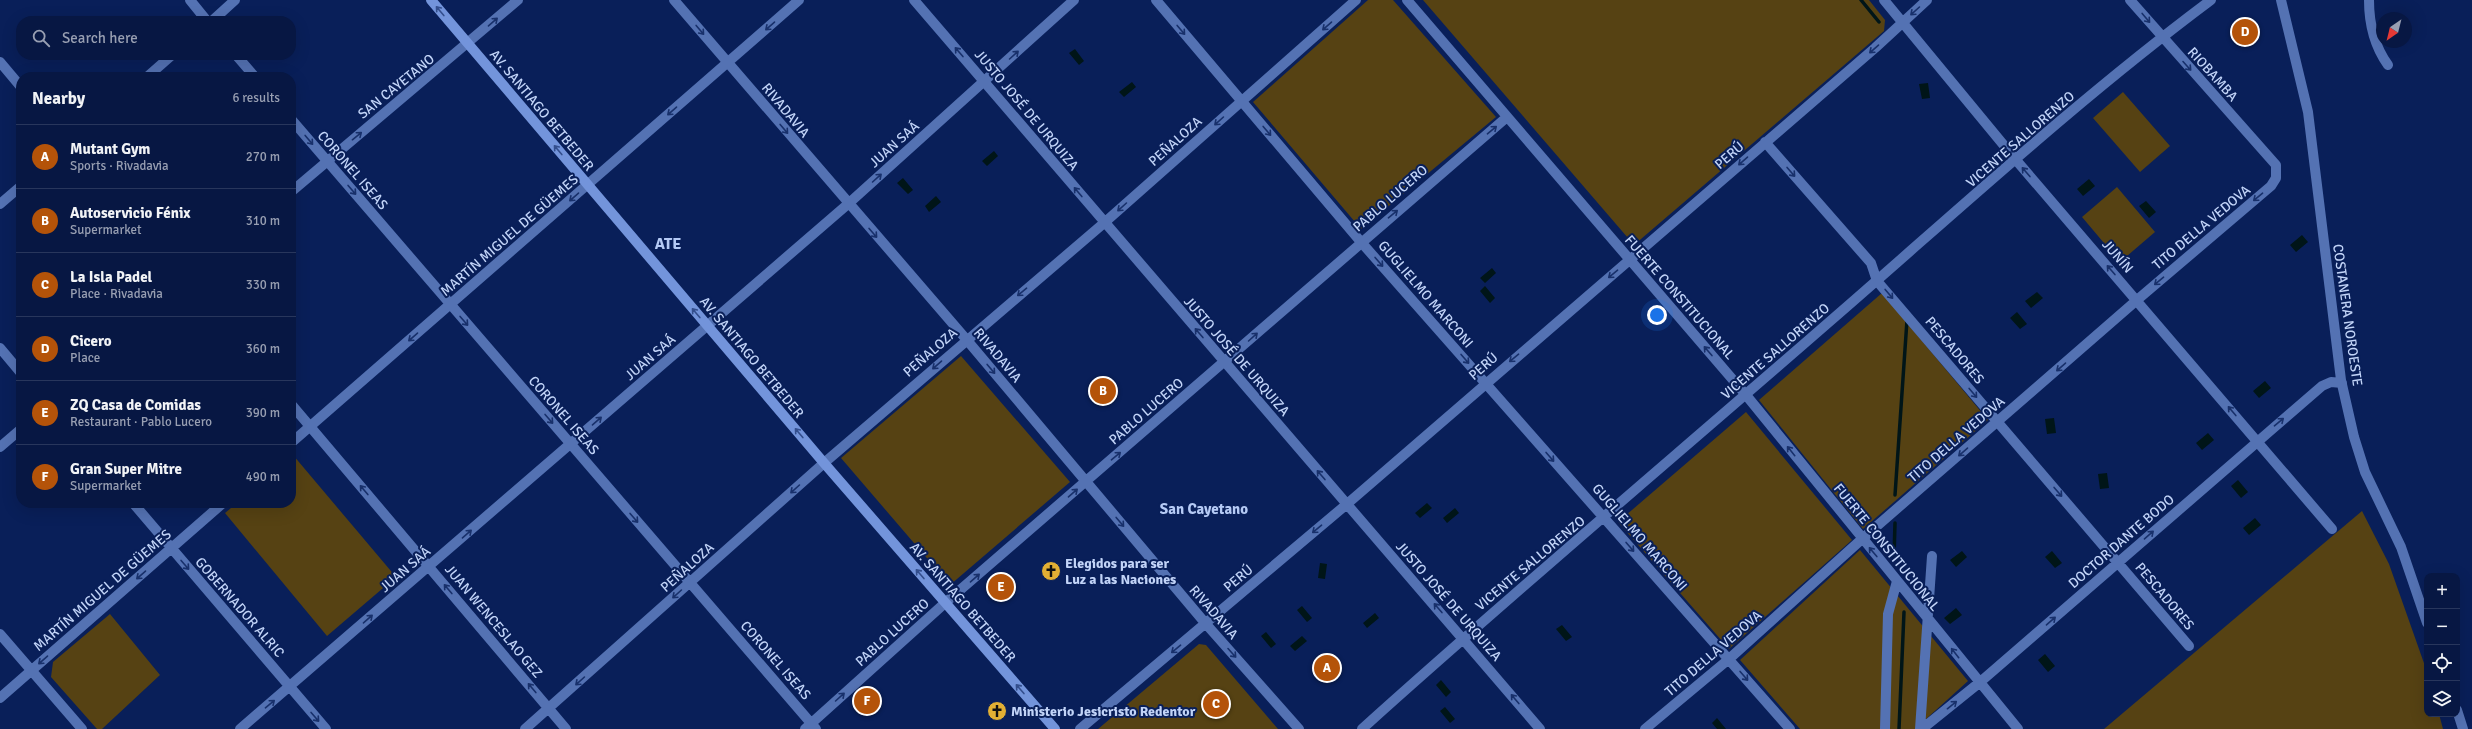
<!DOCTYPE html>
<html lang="en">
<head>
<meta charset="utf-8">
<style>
	body { margin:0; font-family:Signika,sans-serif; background:#10204a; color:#f1f3f6 }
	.controls { position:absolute; right:12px; bottom:12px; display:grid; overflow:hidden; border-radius:8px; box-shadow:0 4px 16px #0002 }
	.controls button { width:36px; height:36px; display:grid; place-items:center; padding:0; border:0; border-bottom:1px solid #28365c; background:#071743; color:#f1f3f6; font:20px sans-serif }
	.compass { position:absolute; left:2376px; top:12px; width:36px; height:36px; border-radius:50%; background:#071743; box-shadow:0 4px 16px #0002; rotate:215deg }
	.you { position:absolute; left:1657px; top:315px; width:14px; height:14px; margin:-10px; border:3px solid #fff; border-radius:50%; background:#1a73e8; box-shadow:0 0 0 6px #1a73e833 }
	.badge { display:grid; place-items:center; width:26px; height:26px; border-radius:50%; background:#b45309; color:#fff; font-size:13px; font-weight:700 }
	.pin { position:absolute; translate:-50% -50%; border:2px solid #fff; box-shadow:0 1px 4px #0006 }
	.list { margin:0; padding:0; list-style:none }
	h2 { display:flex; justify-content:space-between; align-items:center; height:52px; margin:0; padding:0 16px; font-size:17px }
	h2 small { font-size:13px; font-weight:400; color:#989fb2 }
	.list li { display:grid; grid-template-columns:26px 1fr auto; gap:12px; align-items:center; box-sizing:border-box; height:64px; padding:0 16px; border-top:1px solid #28365c }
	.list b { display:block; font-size:15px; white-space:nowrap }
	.list p { margin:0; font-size:13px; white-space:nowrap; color:#989fb2 }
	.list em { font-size:13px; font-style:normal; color:#989fb2 }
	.icon { flex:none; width:22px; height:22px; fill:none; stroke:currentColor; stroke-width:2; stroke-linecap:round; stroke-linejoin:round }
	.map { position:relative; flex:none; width:2472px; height:729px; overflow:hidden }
	.search { position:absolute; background:#071743; box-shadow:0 4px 16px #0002; left:16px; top:16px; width:280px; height:44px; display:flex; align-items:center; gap:10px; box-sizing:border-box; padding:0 14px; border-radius:16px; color:#989fb2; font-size:15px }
	.panel { position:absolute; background:#071743; box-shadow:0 4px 16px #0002; left:16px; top:72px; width:280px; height:436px; border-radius:16px }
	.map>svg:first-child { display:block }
	.green { fill:#564213 }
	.water { fill:#001518 }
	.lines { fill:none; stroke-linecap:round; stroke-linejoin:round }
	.stream { stroke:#001518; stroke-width:3.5 }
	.minor { stroke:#5472b3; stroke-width:10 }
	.major { stroke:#7394db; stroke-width:10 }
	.oneway { stroke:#334e8d }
	.oneway2 { stroke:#18306b }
	.labels { text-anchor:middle; stroke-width:4; stroke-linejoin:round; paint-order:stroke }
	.street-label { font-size:14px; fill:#c2d4f8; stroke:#091f59 }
	.poi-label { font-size:14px; font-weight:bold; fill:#c2d4f8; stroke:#091f59; text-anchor:start }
	.neighbourhood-label { font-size:15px; font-weight:bold; fill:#b5caf5; stroke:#091f59 }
	.quarter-label { font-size:16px; font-weight:bold; fill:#b5caf5; stroke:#091f59 }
</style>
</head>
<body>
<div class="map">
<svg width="2472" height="729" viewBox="0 0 2472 729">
	<rect width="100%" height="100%" fill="#091f59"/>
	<path class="green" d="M1368,0H1393L1496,117L1361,229L1253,102Z
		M1423,0H1869L1885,20L1884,31L1634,245Z
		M2123,92L2170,146L2140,172L2093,118Z
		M2117,187L2155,232L2120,262L2082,217Z
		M1882,293L1988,420L1863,529L1759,400Z
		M961,356L1070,482L950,585L841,458Z
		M1746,412L1852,540L1729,649L1618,522Z
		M293,455L396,577L327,636L225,513L237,503H291V457Z
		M2362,511L2389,564L2425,666L2427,673V714H2439L2443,729H2104Z
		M1860,550L1968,681L1915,729H1800L1740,660Z
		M110,614L160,675L102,729H97L51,677L53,662Z
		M1199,644L1206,645L1278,729H1098Z"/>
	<path class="water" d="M1075,49L1084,61L1079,65L1069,53Z
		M1132,82L1136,87L1124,97L1119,92Z
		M1928,83L1930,98L1922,99L1919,84Z
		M994,151L998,156L987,166L982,161Z
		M903,178L913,190L908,194L897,183Z
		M2089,179L2095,186L2083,196L2077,189Z
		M936,196L941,202L929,212L925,206Z
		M2146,201L2156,212L2149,218L2139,206Z
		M2302,235L2308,242L2296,252L2290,245Z
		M1492,268L1496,273L1485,283L1480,278Z
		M1485,286L1495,298L1490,303L1480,291Z
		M2037,292L2043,298L2031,308L2025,301Z
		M2017,312L2027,324L2020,329L2010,318Z
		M2265,381L2271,388L2259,398L2253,391Z
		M2054,418L2056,433L2047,434L2045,419Z
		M2208,433L2214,440L2202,450L2196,443Z
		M2107,473L2109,488L2100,489L2098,474Z
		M2238,480L2248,492L2241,498L2231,486Z
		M1427,503L1432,508L1420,518L1415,513Z
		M1455,508L1459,513L1447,523L1443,518Z
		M2255,518L2261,525L2249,535L2243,528Z
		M1962,551L1967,557L1956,567L1950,560Z
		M2052,551L2062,563L2055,568L2045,557Z
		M1320,563L1327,564L1325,579L1318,578Z
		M1302,606L1312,618L1307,622L1297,610Z
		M1956,608L1962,615L1950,624L1944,618Z
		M1375,613L1379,618L1367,628L1363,623Z
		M1562,625L1572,637L1566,641L1556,629Z
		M1266,632L1276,644L1271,648L1261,636Z
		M1302,636L1307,641L1295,651L1290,646Z
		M2045,654L2055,666L2048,672L2038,660Z
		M1441,680L1451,692L1446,697L1436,685Z
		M1445,707L1455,719L1450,723L1440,711Z
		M1717,718L1726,729H1717L1712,723Z"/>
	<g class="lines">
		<path class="stream" d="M1861,0L1879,22
			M1895,495L1907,320
			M1894,557L1895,523
			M1899,729L1904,612"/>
		<path class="minor" d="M190,0L207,21
			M674,0L966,339L1206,624L1299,729
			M914,0L1540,729
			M1156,0L1361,242L1790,729
			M1407,0L1746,395L2018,729
			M1884,0L2016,160L2332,529
			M2281,0L2308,112L2341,380L2354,437L2365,472L2401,547L2427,623
			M2369,0C2369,23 2375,47 2388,65
			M212,21L235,0
			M236,55L255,77
			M0,62L21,87
			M147,77L172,55
			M291,119L816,729
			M1765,142L1871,263L1877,281L2189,646
			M291,192L518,0
			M0,204L21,186
			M0,348L21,373
			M291,404L566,729
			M291,443L799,0
			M0,447L21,429
			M133,503L326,729
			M0,634L82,729
			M0,698L223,503
			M2457,710L2463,729
			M240,729L848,204L1074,0
			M525,729L824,463L1104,223L1356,0
			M805,729L945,603L1507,117
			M1080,729L1347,504L1875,48L1927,0
			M1362,729C1515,591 1673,458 1828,323C1954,214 2077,100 2211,0
			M1645,729L1729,659L1862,539L2137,300L2271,186L2276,178V165L2130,0
			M1885,729L1888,614L1897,581
			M1920,729L1932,556
			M1922,729L1979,683L2322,386L2331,382L2342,383"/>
		<path class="major" d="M431,0L824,463L1055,729"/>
	</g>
	<defs><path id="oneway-shaft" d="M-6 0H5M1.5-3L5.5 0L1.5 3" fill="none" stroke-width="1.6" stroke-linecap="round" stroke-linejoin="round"/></defs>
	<g class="oneway">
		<use href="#oneway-shaft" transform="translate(440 11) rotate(-130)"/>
		<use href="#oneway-shaft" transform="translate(558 150) rotate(-130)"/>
		<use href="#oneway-shaft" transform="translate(696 313) rotate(-130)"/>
		<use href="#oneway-shaft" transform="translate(799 433) rotate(-130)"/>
		<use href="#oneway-shaft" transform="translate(920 574) rotate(-131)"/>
		<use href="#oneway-shaft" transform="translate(1020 689) rotate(-131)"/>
	</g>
	<g class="oneway2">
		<use href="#oneway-shaft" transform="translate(1915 11) rotate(138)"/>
		<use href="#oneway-shaft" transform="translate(2146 18) rotate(50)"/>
		<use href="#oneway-shaft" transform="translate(493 22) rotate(-41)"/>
		<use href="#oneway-shaft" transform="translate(770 26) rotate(139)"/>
		<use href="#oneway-shaft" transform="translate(1327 26) rotate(139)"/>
		<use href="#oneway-shaft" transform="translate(700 30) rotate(50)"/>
		<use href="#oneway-shaft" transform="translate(1181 30) rotate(50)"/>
		<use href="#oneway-shaft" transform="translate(1874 49) rotate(139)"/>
		<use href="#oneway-shaft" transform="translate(959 52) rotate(-131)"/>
		<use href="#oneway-shaft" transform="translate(1014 55) rotate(-42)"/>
		<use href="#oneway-shaft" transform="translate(2187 66) rotate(48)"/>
		<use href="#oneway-shaft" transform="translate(672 111) rotate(139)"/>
		<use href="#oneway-shaft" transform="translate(1219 121) rotate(138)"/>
		<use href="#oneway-shaft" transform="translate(784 129) rotate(50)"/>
		<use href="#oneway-shaft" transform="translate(1492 130) rotate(-40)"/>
		<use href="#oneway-shaft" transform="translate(1267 131) rotate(50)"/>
		<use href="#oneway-shaft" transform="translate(357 136) rotate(-39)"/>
		<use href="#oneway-shaft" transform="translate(309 140) rotate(50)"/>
		<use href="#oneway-shaft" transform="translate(1743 161) rotate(139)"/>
		<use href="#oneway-shaft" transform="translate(1791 172) rotate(49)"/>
		<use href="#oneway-shaft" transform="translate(2026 172) rotate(-131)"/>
		<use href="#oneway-shaft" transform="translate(877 178) rotate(-42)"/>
		<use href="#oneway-shaft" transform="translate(352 190) rotate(49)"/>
		<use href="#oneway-shaft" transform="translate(1078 192) rotate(-130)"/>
		<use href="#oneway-shaft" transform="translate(574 197) rotate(139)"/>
		<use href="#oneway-shaft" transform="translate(2258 197) rotate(140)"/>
		<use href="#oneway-shaft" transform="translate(1122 207) rotate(138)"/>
		<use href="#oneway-shaft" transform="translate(1393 214) rotate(-40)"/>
		<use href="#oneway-shaft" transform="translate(873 233) rotate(49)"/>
		<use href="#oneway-shaft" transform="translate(1379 262) rotate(49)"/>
		<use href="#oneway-shaft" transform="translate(2111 270) rotate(-131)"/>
		<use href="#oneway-shaft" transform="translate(1613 274) rotate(140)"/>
		<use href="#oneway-shaft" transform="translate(2159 281) rotate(140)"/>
		<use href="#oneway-shaft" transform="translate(1022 292) rotate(140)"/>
		<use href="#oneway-shaft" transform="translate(1889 294) rotate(50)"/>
		<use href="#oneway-shaft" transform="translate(464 321) rotate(49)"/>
		<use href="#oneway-shaft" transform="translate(1199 333) rotate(-131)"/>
		<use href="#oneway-shaft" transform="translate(413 337) rotate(139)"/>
		<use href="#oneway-shaft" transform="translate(1253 337) rotate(-42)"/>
		<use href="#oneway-shaft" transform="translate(1708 351) rotate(-131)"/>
		<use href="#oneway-shaft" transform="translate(1514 358) rotate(140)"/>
		<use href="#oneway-shaft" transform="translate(1465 359) rotate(49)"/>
		<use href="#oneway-shaft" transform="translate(937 365) rotate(139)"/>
		<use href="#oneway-shaft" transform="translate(2061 367) rotate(139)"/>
		<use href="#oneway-shaft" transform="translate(991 369) rotate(50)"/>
		<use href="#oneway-shaft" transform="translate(1973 393) rotate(50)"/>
		<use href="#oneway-shaft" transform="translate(2232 411) rotate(-130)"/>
		<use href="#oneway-shaft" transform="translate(549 419) rotate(49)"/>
		<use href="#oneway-shaft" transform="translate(597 421) rotate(-41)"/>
		<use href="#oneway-shaft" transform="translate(2279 422) rotate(-40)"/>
		<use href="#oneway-shaft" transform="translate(1791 451) rotate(-129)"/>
		<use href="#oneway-shaft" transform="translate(1963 452) rotate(139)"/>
		<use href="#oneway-shaft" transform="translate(1116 456) rotate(-40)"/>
		<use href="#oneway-shaft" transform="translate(1550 457) rotate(49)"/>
		<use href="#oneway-shaft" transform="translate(1321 475) rotate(-131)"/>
		<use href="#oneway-shaft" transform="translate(795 489) rotate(138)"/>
		<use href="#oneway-shaft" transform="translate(364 490) rotate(-130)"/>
		<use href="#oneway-shaft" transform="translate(2058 492) rotate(49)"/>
		<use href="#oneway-shaft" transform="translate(1073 493) rotate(-41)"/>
		<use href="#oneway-shaft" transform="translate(634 518) rotate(49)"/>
		<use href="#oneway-shaft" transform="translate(1120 522) rotate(50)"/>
		<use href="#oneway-shaft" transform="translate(1317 529) rotate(140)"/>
		<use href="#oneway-shaft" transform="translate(467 534) rotate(-41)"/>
		<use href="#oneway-shaft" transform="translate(2149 535) rotate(-41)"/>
		<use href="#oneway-shaft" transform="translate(1630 547) rotate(49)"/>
		<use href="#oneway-shaft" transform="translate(1873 552) rotate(-130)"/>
		<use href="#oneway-shaft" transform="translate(185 565) rotate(49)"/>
		<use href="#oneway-shaft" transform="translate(141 575) rotate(139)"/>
		<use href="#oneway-shaft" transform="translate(975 578) rotate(-41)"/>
		<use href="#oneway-shaft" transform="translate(448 589) rotate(-130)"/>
		<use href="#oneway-shaft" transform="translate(677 594) rotate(138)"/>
		<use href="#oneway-shaft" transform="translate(1438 608) rotate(-131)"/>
		<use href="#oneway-shaft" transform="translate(368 619) rotate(-41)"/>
		<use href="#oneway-shaft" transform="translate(2051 621) rotate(-41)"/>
		<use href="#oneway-shaft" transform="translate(1176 649) rotate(140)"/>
		<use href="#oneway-shaft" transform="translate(1232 653) rotate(48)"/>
		<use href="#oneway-shaft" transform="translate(1955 653) rotate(-128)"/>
		<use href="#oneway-shaft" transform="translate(43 660) rotate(139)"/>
		<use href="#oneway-shaft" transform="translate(1744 676) rotate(49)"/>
		<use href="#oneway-shaft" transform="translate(580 681) rotate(138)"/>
		<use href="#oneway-shaft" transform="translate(532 688) rotate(-130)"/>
		<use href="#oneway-shaft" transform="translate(840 697) rotate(-42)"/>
		<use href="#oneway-shaft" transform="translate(1515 699) rotate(-130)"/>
		<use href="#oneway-shaft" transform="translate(270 704) rotate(-40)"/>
		<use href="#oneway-shaft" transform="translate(1952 705) rotate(-39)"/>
		<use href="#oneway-shaft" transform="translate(315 717) rotate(49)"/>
	</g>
	<defs>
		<symbol id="church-disc" viewBox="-11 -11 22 22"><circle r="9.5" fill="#e2af34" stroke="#091f59"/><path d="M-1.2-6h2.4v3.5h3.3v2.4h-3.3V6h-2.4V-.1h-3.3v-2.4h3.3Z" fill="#111"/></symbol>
	</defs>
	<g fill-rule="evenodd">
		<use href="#church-disc" x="1040" y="560" width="22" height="22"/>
		<use href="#church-disc" x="986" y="700" width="22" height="22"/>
	</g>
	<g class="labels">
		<g class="street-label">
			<text transform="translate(2213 74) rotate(48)" y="5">RIOBAMBA</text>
			<text transform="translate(396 86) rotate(-39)" y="5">SAN CAYETANO</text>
			<text transform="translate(542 110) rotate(50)" y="5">AV. SANTIAGO BETBEDER</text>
			<text transform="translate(786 110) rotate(50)" y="5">RIVADAVIA</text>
			<text transform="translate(1027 110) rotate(50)" y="5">JUSTO JOSÉ DE URQUIZA</text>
			<text transform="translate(2020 139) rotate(-41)" y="5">VICENTE SALLORENZO</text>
			<text transform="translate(1175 141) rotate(-42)" y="5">PEÑALOZA</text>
			<text transform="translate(894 144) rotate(-42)" y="5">JUAN SAÁ</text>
			<text transform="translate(1729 155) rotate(-41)" y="5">PERÚ</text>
			<text transform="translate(353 170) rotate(49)" y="5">CORONEL ISEAS</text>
			<text transform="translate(1390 198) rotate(-41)" y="5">PABLO LUCERO</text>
			<text transform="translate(2201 227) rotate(-40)" y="5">TITO DELLA VEDOVA</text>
			<text transform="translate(509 235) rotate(-41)" y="5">MARTÍN MIGUEL DE GÜEMES</text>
			<text transform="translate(2118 256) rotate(49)" y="5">JUNÍN</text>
			<text transform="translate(1426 294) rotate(49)" y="5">GUGLIELMO MARCONI</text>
			<text transform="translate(1680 297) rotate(49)" y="5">FUERTE CONSTITUCIONAL</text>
			<text transform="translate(2348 315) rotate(82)" y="5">COSTANERA NOROESTE</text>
			<text transform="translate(1955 350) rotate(50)" y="5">PESCADORES</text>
			<text transform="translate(1775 351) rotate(-41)" y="5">VICENTE SALLORENZO</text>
			<text transform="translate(930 352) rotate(-41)" y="5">PEÑALOZA</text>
			<text transform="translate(998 355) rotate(50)" y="5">RIVADAVIA</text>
			<text transform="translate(1237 356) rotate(49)" y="5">JUSTO JOSÉ DE URQUIZA</text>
			<text transform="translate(650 357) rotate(-41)" y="5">JUAN SAÁ</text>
			<text transform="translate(752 357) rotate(50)" y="5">AV. SANTIAGO BETBEDER</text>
			<text transform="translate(1483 366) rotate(-41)" y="5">PERÚ</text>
			<text transform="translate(1146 411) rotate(-41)" y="5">PABLO LUCERO</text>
			<text transform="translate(564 415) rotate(49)" y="5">CORONEL ISEAS</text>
			<text transform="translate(1956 439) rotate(-41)" y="5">TITO DELLA VEDOVA</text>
			<text transform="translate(1640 537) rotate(49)" y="5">GUGLIELMO MARCONI</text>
			<text transform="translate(2121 541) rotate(-41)" y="5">DOCTOR DANTE BODO</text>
			<text transform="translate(1887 547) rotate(51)" y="5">FUERTE CONSTITUCIONAL</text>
			<text transform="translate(1530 563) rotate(-40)" y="5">VICENTE SALLORENZO</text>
			<text transform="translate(687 567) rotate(-42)" y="5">PEÑALOZA</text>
			<text transform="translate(405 569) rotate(-41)" y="5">JUAN SAÁ</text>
			<text transform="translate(1238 578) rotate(-40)" y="5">PERÚ</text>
			<text transform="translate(102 590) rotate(-41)" y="5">MARTÍN MIGUEL DE GÜEMES</text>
			<text transform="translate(2165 596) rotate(50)" y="5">PESCADORES</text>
			<text transform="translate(1449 601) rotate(49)" y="5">JUSTO JOSÉ DE URQUIZA</text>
			<text transform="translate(963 602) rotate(49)" y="5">AV. SANTIAGO BETBEDER</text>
			<text transform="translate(240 607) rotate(49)" y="5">GOBERNADOR ALRIC</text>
			<text transform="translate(1214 612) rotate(49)" y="5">RIVADAVIA</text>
			<text transform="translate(494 621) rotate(50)" y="5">JUAN WENCESLAO GEZ</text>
			<text transform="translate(892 632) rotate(-42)" y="5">PABLO LUCERO</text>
			<text transform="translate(1713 653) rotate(-41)" y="5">TITO DELLA VEDOVA</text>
			<text transform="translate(776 660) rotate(49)" y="5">CORONEL ISEAS</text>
		</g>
		<g class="poi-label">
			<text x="1065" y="568">Elegidos para ser<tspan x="1065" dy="16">Luz a las Naciones</tspan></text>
			<text x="1011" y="716">Ministerio Jesicristo Redentor</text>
		</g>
		<g class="neighbourhood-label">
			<text x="1204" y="514">San Cayetano</text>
		</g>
		<g class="quarter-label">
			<text x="668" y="249">ATE</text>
		</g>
	</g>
</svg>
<div class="controls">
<button>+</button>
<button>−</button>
<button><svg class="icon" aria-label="locate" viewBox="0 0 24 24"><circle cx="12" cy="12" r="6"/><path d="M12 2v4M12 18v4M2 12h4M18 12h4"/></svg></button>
<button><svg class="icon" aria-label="layers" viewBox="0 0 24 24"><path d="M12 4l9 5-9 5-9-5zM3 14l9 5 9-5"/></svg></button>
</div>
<svg class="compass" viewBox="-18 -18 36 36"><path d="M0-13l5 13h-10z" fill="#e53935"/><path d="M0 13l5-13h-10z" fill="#989fb2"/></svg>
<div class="you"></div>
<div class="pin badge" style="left:1327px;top:668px">A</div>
<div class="pin badge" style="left:1103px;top:391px">B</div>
<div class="pin badge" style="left:1216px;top:704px">C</div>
<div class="pin badge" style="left:2245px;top:32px">D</div>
<div class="pin badge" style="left:1001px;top:587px">E</div>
<div class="pin badge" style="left:867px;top:701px">F</div>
<div class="search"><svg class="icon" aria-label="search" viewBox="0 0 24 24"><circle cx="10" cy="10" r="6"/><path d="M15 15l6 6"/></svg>Search here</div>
<section class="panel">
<h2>Nearby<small>6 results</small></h2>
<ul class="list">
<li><span class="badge">A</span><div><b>Mutant Gym</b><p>Sports · Rivadavia</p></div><em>270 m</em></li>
<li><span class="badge">B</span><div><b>Autoservicio Fénix</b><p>Supermarket</p></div><em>310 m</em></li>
<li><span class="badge">C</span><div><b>La Isla Padel</b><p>Place · Rivadavia</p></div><em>330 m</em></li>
<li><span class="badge">D</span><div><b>Cicero</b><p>Place</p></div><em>360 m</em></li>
<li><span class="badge">E</span><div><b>ZQ Casa de Comidas</b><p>Restaurant · Pablo Lucero</p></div><em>390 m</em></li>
<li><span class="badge">F</span><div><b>Gran Super Mitre</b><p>Supermarket</p></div><em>490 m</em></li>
</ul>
</section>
</div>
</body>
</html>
